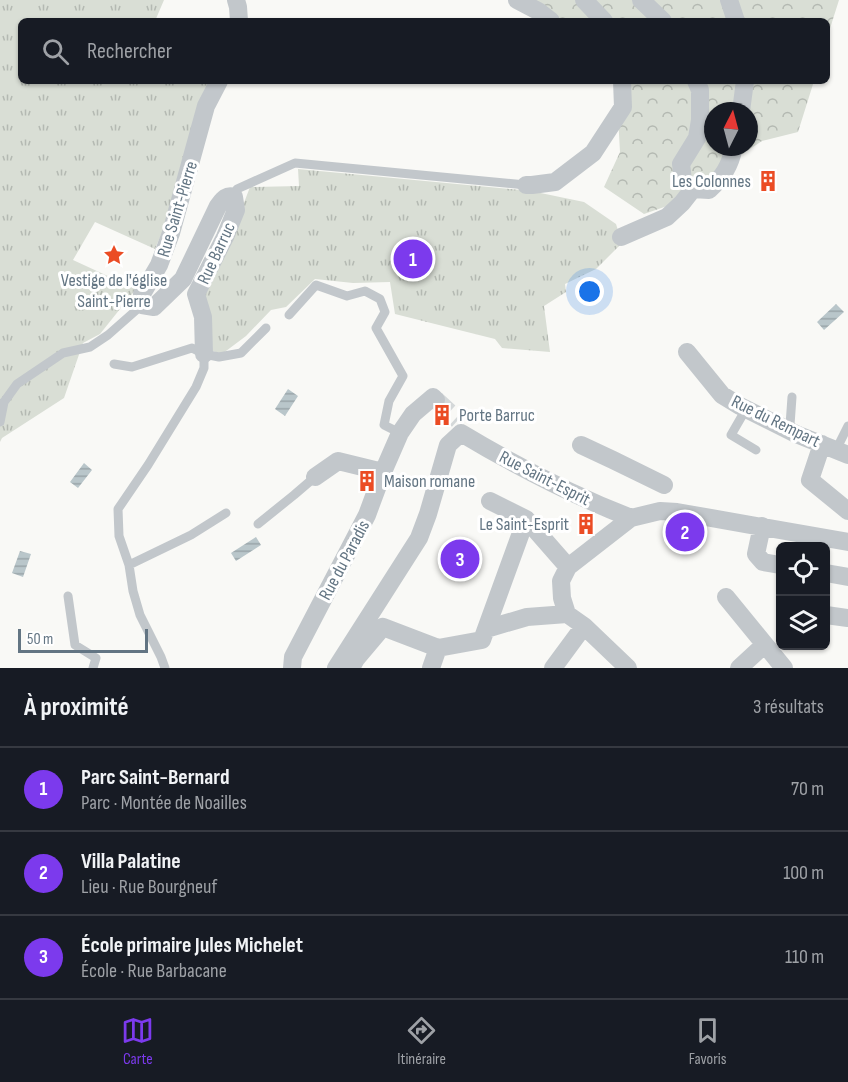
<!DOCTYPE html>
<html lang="fr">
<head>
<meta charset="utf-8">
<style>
	body { margin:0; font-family:"Sofia Sans Condensed",sans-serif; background:#242831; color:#f1f3f6 }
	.controls { position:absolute; right:18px; bottom:18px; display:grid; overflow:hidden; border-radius:9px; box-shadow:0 2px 4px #0004 }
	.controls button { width:54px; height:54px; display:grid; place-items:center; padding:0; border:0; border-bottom:2px solid #363941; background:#171b24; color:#f1f3f6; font:30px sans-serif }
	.compass { position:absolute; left:704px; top:102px; width:54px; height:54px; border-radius:50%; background:#171b24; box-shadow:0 2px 4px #0004; rotate:6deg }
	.scale { position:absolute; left:18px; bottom:15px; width:130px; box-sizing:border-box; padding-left:6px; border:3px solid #637583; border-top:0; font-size:16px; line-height:21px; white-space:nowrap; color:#637583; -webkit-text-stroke:4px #fff; paint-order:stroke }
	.you { position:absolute; left:590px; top:292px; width:21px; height:21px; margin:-15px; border:4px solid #fff; border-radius:50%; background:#1a73e8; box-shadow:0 0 0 9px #1a73e833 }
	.badge { display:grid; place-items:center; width:39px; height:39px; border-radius:50%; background:#7c3aed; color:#fff; font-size:20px; font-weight:700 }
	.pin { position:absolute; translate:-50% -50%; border:3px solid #fff; box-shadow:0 2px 6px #0006 }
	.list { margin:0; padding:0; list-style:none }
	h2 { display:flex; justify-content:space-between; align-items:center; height:78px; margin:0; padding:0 24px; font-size:26px }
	h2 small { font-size:20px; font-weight:400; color:#9ea1a6 }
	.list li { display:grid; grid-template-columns:39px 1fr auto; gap:18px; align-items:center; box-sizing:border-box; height:84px; padding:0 24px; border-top:2px solid #363941 }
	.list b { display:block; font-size:22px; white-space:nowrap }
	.list p { margin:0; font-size:20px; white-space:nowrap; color:#9ea1a6 }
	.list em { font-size:20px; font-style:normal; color:#9ea1a6 }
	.icon { flex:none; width:33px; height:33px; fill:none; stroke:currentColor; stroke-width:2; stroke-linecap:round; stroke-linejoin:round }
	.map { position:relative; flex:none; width:848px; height:668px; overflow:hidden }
	.search { position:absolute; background:#171b24; box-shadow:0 2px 4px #0004; left:18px; right:18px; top:18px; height:66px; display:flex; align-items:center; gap:15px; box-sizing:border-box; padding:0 21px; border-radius:9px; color:#9ea1a6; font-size:22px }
	.sheet { height:330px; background:#171b24 }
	nav { display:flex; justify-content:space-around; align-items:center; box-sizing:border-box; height:84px; border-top:2px solid #363941; background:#171b24; font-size:16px; color:#9ea1a6 }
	nav a { display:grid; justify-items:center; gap:3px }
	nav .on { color:#7c3aed }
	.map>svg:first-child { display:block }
	.grass { fill:url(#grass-tufts) }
	.forest { fill:url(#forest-crowns); fill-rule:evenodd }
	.water { fill:url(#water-rules) }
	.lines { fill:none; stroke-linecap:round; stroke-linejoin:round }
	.street-tunnel { stroke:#d4d8d9; stroke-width:18; stroke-dasharray:18 9; stroke-linecap:butt }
	.lane { stroke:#c2c7cb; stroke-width:9 }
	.street { stroke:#c2c7cb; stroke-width:18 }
	.labels { text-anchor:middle; stroke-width:6; stroke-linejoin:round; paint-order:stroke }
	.poi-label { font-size:18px; fill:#637583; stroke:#fff; text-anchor:end }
	.street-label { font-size:18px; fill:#637583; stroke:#fff }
</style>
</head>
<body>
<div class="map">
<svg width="848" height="668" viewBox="0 0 848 668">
	<defs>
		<pattern id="grass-tufts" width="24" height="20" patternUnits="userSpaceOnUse" patternTransform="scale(1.5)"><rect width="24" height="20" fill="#d9ded5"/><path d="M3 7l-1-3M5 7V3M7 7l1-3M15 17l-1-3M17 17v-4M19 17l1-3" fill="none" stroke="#b4b9b2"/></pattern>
		<pattern id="forest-crowns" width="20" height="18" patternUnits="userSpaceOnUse" patternTransform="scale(1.5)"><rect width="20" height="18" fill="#d9ded5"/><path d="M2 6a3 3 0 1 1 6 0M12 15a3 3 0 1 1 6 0" fill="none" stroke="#b4b9b2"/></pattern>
		<pattern id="water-rules" width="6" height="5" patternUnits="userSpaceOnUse" patternTransform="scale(1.5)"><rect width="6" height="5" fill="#b9c6ca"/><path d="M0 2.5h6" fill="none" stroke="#9aa5a9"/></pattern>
	</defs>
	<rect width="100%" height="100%" fill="#f9f9f6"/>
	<path class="grass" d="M0,0H164L155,21H21V81H210L163,230L155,249L95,222L73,260L136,289L100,334L83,343L64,398L2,438L0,442Z
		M298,169L531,191L584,202L616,224L622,243L596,269L565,284L566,292L544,306L550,352L502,348L495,339L395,314L390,282L353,283L315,279L286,307L271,310L246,336L222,354L207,349L200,295L226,250L250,187L299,186Z"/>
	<path class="forest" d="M530,0H839L827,38V21H557Z
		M616,81H814L798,132L762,141L726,165L673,204L644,214L604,187L620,152ZM713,111H749V147H713Z"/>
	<path class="water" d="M836,304L844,312L824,330L817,322Z
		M288,389L298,396L285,416L275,409Z
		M84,463L92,470L78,488L70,482Z
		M256,537L261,545L236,561L231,553Z
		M20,551L31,554L23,577L12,573Z"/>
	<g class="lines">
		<path class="street-tunnel" d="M436,400L458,420"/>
		<path class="lane" d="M234,197L237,189L295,163L526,185
			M289,315L316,285L347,296L365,291L380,299L385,312L376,328L403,376L389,401L384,425L400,433
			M114,364L132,367L192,348L204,354L219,357L241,353L266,328
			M0,404L4,402L17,384L63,353L90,347L108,335L142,305
			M746,409L731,435L756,450
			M0,422L4,402
			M787,430L790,425L792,397
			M836,450L848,426
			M258,524L294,495L315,477
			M129,565L191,535L226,513
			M68,596L75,645L96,658L93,668
			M165,668L161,657L140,615L133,591L129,565L119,536L118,509L148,465L196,387L204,368V354"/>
		<path class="street" d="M236,0L238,7L239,21
			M517,0L538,11L551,21
			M584,0L604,21
			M641,0L663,21
			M729,0L736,21
			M696,81L700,90V120L697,138L681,164L683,180L693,189L709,190C723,177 730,166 734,147
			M741,111L745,81
			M526,185H532L555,182L593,153L623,107L622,81
			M621,237L667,217L682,203L693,189
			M687,352L722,395L740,406L796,434L848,455
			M204,354L203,317L196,294L225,237L236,210L234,197C226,194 222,201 218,206L183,279L154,307L142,305V294L159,265L171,233L206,106L219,81
			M461,433C516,466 572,495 631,518
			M822,444L810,480L848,511
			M581,445L613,460L664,485
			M315,477L338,461L383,472
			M490,501L526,519L568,567
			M762,526L756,554L763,562L780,565
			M826,573L848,577
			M726,597L784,668
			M567,614L562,598L561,581L568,567L631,518L660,511L677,512L848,542
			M826,615L848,618
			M486,629L526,519
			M438,648L482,640L486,629L527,617L567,614L584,626L628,668
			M292,668L293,657L367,515L383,472L400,433L413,414L433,397L436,400
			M336,668L419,538L428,514L448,445L461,433
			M351,668L356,659L383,627L438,648L431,668
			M553,668L584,626
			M739,668L764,645"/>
	</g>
	<defs>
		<symbol id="building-bare" viewBox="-9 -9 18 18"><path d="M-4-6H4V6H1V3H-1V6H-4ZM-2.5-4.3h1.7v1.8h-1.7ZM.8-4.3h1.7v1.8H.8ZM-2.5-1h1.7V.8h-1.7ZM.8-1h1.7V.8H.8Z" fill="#eb4c24" stroke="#fff" stroke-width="2.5" paint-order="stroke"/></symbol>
		<symbol id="sight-bare" viewBox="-9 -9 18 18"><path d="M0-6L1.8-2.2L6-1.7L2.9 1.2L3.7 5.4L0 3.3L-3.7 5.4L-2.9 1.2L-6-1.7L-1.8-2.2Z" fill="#eb4c24" stroke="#fff" stroke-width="2.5" paint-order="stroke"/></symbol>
	</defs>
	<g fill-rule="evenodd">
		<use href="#building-bare" x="753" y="166" width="30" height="30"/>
		<use href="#sight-bare" x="99" y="240" width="30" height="30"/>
		<use href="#building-bare" x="427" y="400" width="30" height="30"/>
		<use href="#building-bare" x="352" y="466" width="30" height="30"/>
		<use href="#building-bare" x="571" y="509" width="30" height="30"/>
	</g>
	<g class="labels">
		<g class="poi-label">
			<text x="751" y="187">Les Colonnes</text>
			<text x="114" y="286" text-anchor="middle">Vestige de l'église<tspan x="114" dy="21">Saint-Pierre</tspan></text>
			<text x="459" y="421" text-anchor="start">Porte Barruc</text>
			<text x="384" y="487" text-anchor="start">Maison romane</text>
			<text x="569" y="530">Le Saint-Esprit</text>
		</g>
		<g class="street-label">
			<text transform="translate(177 209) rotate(-73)" y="6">Rue Saint-Pierre</text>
			<text transform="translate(216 253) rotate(-65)" y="6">Rue Barruc</text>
			<text transform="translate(776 421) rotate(26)" y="6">Rue du Rempart</text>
			<text transform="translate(545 478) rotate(27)" y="6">Rue Saint-Esprit</text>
			<text transform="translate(344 560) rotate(-62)" y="6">Rue du Paradis</text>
		</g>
	</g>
</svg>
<div class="controls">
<button><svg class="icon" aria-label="locate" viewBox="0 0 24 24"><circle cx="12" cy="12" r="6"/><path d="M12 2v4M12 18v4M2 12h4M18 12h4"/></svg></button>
<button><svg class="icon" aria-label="layers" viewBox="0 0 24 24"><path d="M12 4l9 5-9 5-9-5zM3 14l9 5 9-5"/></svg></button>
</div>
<svg class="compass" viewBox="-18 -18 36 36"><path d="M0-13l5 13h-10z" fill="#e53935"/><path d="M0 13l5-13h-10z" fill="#9ea1a6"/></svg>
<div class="scale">50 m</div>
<div class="you"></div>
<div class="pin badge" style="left:413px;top:259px">1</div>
<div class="pin badge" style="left:685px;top:532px">2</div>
<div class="pin badge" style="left:460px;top:559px">3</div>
<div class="search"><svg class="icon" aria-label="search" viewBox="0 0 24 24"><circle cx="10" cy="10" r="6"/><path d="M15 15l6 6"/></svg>Rechercher</div>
</div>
<section class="sheet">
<h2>À proximité<small>3 résultats</small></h2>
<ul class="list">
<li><span class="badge">1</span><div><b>Parc Saint-Bernard</b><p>Parc · Montée de Noailles</p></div><em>70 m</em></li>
<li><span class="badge">2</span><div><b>Villa Palatine</b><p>Lieu · Rue Bourgneuf</p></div><em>100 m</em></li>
<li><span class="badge">3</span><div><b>École primaire Jules Michelet</b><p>École · Rue Barbacane</p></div><em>110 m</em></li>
</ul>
</section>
<nav>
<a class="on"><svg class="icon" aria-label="map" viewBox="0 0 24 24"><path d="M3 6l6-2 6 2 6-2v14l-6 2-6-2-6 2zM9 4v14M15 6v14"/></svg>Carte</a>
<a><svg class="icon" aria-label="directions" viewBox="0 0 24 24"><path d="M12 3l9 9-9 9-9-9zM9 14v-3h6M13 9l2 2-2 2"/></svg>Itinéraire</a>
<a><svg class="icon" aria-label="saved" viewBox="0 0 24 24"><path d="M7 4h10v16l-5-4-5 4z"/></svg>Favoris</a>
</nav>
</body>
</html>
